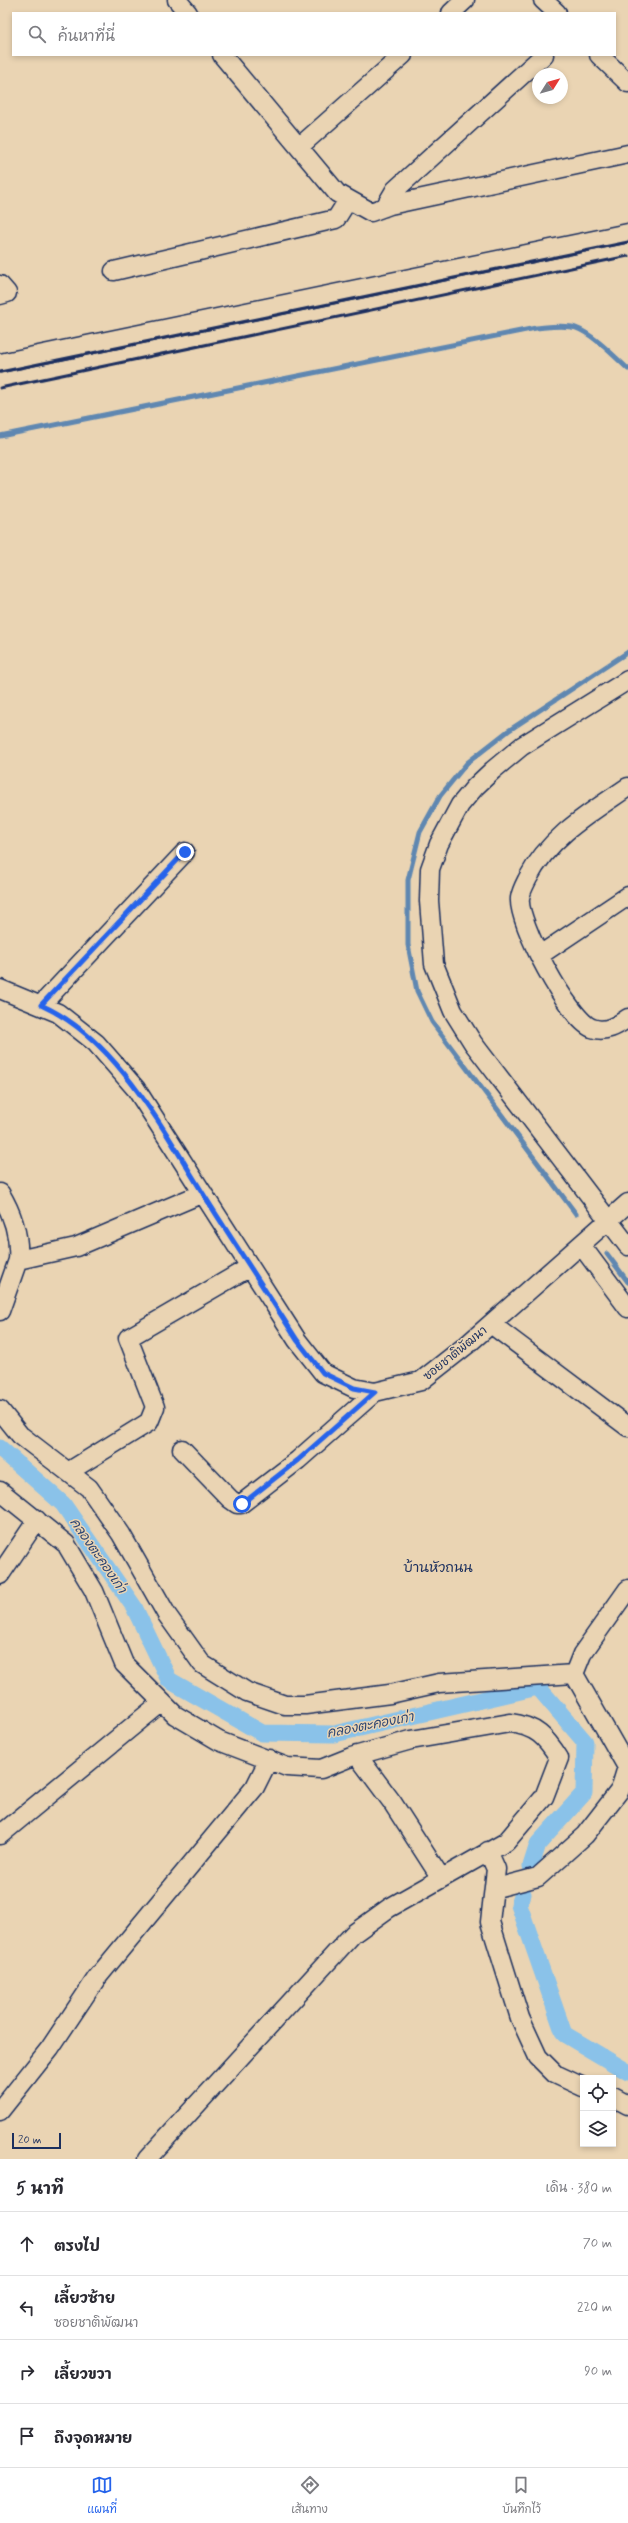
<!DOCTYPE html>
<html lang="th">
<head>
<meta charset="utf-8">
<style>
	body { margin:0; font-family:Mynerve,"Playpen Sans Thai",sans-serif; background:#f2f2f3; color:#2b2b33 }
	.controls { position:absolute; right:12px; bottom:12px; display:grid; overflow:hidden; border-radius:0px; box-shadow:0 2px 6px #0003 }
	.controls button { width:36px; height:36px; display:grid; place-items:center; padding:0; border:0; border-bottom:1px solid #e1e1e2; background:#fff; color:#2b2b33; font:20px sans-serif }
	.compass { position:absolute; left:532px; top:68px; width:36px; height:36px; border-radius:50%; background:#fff; box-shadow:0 2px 6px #0003; rotate:53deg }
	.scale { position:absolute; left:12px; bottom:10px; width:49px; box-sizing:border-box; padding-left:4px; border:2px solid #1b2f5e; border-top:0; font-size:11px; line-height:14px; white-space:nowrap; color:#1b2f5e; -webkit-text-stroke:3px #ead4b3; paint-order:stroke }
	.stop { position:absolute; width:12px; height:12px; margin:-9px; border:3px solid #2563eb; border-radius:50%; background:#fff }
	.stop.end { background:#2563eb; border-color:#fff; box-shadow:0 1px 4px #0008 }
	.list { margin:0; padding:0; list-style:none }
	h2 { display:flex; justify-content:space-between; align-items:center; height:52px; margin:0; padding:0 16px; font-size:17px }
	h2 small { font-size:13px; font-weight:400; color:#7c7c81 }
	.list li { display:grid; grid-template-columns:26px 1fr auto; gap:12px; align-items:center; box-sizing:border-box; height:64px; padding:0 16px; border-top:1px solid #e1e1e2 }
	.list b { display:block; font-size:15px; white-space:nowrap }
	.list p { margin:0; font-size:13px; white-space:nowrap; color:#7c7c81 }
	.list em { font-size:13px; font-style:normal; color:#7c7c81 }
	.icon { flex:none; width:22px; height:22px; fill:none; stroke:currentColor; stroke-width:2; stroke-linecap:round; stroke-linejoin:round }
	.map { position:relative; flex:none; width:628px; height:2159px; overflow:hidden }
	.search { position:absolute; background:#fff; box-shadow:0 2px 6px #0003; left:12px; right:12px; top:12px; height:44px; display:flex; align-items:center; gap:10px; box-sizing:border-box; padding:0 14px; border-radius:0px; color:#7c7c81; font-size:15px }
	.sheet { height:308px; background:#fff }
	nav { display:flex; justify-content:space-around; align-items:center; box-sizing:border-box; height:56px; border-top:1px solid #e1e1e2; background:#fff; font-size:11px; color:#7c7c81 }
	nav a { display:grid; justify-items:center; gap:2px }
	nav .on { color:#2563eb }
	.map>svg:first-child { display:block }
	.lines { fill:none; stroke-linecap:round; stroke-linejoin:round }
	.stream { stroke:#5e87b1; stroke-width:5 }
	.canal { stroke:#8ac2e9; stroke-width:17 }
	.minor-casing { stroke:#1b2f5e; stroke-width:21 }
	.minor { stroke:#ead4b3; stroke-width:18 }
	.rail { stroke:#1b2f5e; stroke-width:3 }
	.route { stroke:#2563eb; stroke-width:5 }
	.labels { text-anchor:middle; stroke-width:3; stroke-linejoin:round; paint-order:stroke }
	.street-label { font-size:12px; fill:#1b2f5e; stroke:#ead4b3 }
	.water-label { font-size:13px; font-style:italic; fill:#2c4573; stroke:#ead4b3 }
	.quarter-label { font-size:14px; fill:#1b2f5e; stroke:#ead4b3 }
</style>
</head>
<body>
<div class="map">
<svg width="628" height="2159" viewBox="0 0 628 2159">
	<rect width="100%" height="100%" fill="#ead4b3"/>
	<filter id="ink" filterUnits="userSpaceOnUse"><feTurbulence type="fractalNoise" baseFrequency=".025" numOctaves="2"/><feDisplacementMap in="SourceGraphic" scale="8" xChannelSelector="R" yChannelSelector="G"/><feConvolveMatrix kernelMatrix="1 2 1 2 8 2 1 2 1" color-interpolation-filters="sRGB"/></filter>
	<g filter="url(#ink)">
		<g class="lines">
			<path class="stream" d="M0,436L536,328C548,327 564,324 576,328C593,334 615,357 628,369
				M576,1214L432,1022L417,991L408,945V880L420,832L440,796L467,763L508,731L628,652
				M607,1254L628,1282"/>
			<path class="canal" d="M0,1448L63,1504L134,1607L169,1680L262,1733L334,1734L538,1687L585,1742L584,1793L538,1844L531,1866
				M523,1894L519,1905L564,2034L628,2072"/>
			<defs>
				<path id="minor" d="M177,0L188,13
					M543,0L557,13
					M451,13L465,0
					M222,55L337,193L371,212L390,205L628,154
					M599,55L628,83
					M299,147L403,55
					M385,207L395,190L544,55
					M114,271L336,219L348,200
					M0,285L7,293L0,295
					M0,363L628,233
					M628,680L522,746L493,770L475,787L460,805L439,844L430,869L429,901L434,964L453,1011L473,1043L628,1246
					M628,787C590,813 550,836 528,878C525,884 521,891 520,898C517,922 569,1020 592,1028C605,1033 617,1026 628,1018
					M540,955L628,896
					M0,989L58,1013L96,1043L136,1089L297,1340L323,1373L354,1388L375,1392L421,1381L468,1344L628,1203
					M41,1005L185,852
					M0,1193C12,1213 20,1236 18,1260
					M581,1245L628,1308
					M0,1311L18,1260L76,1247L203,1193
					M491,1324L628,1427
					M0,1410L20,1435L89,1488L121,1534L167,1615L202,1664L247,1692L285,1705H305L390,1694L439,1683L574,1674
					M182,1449L230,1499L237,1504H241L298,1460L375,1392
					M68,1472L149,1422L155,1407L128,1338L250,1267
					M0,1491L66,1544L94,1591L124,1664L175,1715L219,1741L287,1767L321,1769L351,1757L411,1740L510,1723C536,1726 546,1737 559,1758L544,1797L506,1842L389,1908L353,1934L147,2159
					M0,1575L37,1520
					M357,1755L392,1802L441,1878
					M0,1835L162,1702
					M488,1851L496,1869L490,1922L520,2018L538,2057L555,2074L583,2087
					M496,1888L538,1877L585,1835L620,1790L627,1767L574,1674L582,1654L628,1589
					M613,2097L628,2105
					M0,2111L50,2048L96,1979L255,1787L269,1759"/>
			</defs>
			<use href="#minor" class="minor-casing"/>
			<use href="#minor" class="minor"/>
			<path class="rail" d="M0,372L628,242
				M0,388L628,256"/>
		</g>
	</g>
	<g class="lines" filter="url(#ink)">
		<path class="route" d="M185,852L41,1005C119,1040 165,1134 209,1203C238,1249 268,1294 297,1340L323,1373L354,1388L375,1392L298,1460L242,1504"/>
	</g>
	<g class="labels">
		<g class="street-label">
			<text transform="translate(455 1353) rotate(-39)" y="4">ซอยชาติพัฒนา</text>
		</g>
		<g class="water-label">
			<text transform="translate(99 1555) rotate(55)" y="5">คลองตะคองเก่า</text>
			<text transform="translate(370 1724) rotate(-11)" y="5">คลองตะคองเก่า</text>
		</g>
		<g class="quarter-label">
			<text x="438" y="1572">บ้านหัวถนน</text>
		</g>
	</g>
</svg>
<div class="controls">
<button><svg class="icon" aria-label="locate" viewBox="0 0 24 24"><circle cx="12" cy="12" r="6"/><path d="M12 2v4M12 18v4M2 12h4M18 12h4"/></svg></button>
<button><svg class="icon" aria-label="layers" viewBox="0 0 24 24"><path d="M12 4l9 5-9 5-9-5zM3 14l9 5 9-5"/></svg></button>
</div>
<svg class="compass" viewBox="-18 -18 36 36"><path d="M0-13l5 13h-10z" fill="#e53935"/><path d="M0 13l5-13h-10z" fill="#7c7c81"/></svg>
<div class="scale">20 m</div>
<div class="stop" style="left:242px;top:1504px"></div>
<div class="stop end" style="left:185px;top:852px"></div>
<div class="search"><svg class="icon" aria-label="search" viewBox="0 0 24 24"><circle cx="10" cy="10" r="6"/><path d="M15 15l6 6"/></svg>ค้นหาที่นี่</div>
</div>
<section class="sheet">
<h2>5 นาที<small>เดิน · 380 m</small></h2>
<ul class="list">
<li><svg class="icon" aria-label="ahead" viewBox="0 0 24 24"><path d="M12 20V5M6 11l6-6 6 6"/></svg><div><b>ตรงไป</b></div><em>70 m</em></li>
<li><svg class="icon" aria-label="left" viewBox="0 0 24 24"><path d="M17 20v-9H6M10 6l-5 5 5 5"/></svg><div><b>เลี้ยวซ้าย</b><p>ซอยชาติพัฒนา</p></div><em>220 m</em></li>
<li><svg class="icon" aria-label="right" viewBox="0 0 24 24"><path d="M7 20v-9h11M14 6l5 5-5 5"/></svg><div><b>เลี้ยวขวา</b></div><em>90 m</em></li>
<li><svg class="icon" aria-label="arrive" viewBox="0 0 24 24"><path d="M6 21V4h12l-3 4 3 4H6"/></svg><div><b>ถึงจุดหมาย</b></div></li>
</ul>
</section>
<nav>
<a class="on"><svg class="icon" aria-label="map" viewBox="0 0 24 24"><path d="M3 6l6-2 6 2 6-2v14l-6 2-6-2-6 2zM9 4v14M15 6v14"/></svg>แผนที่</a>
<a><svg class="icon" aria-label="directions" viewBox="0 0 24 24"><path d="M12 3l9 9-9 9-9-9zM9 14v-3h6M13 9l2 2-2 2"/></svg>เส้นทาง</a>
<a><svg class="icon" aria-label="saved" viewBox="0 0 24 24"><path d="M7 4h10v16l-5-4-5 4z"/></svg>บันทึกไว้</a>
</nav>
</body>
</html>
